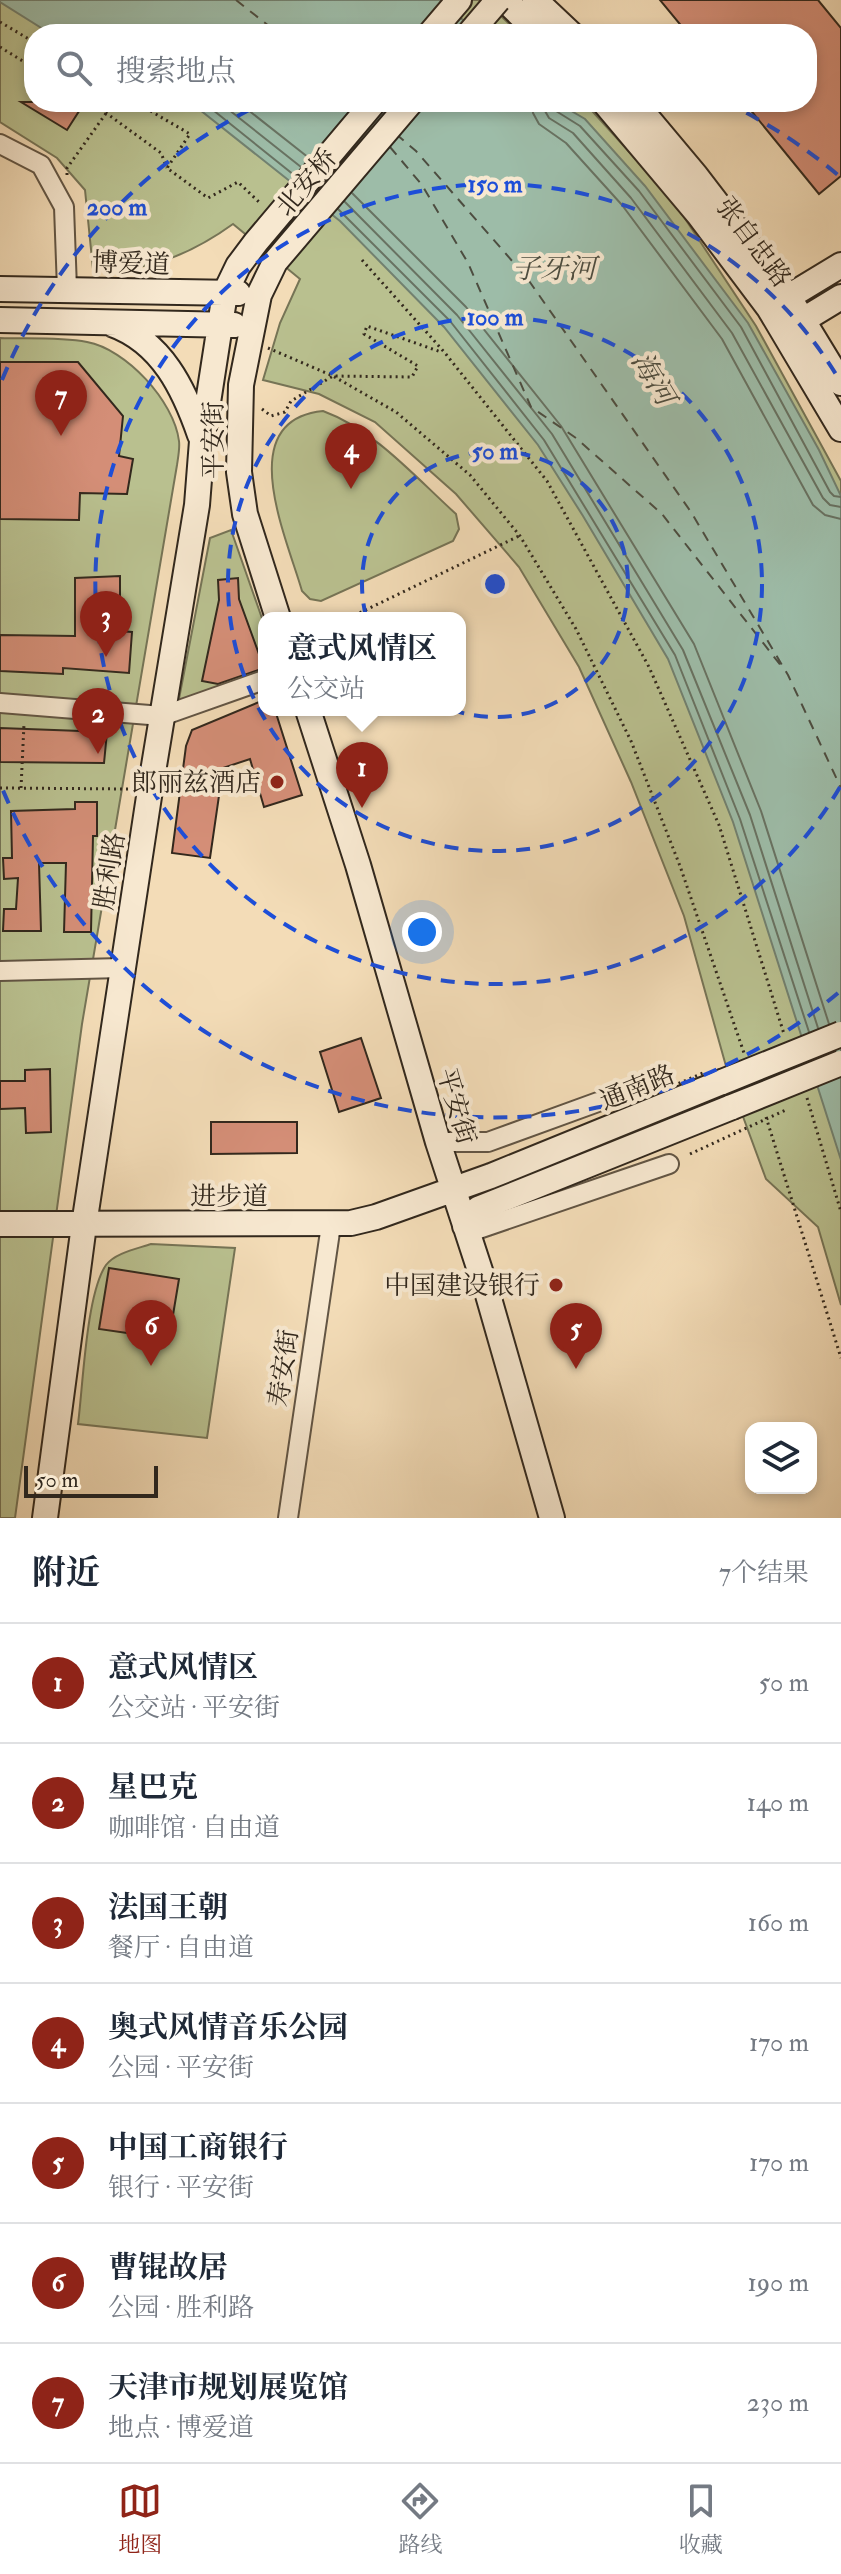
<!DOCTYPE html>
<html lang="zh">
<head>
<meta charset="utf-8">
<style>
	body { margin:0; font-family:"IM FELL Double Pica","Noto Serif SC",serif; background:#f6f6f7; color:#1f2937 }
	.controls { position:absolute; right:24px; bottom:24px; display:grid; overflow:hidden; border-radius:16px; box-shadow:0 4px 12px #0003 }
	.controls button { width:72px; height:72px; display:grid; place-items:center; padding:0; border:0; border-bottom:2px solid #e0e1e3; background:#fff; color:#1f2937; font:40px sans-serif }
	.scale { position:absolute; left:24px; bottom:20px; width:134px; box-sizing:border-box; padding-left:8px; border:4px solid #32281d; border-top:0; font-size:22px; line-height:28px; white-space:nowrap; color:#32281d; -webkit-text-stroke:6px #f7e8d0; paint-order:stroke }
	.you { position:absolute; left:422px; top:932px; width:28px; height:28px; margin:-20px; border:6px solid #fff; border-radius:50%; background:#1a73e8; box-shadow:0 0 0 12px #1a73e833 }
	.badge { display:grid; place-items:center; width:52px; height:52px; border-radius:50%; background:#8f2418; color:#fff; font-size:26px; font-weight:700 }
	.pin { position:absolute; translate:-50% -66px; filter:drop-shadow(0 2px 4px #0008) }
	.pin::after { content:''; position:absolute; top:42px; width:28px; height:24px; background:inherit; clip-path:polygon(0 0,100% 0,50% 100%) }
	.popup { position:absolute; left:258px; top:612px; width:208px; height:104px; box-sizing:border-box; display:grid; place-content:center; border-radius:16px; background:#fff; filter:drop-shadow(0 2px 6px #0005); font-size:26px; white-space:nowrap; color:#747a83 }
	.popup b { font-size:30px; color:#1f2937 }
	.popup::after { content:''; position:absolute; left:50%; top:100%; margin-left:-16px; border:16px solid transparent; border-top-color:#fff }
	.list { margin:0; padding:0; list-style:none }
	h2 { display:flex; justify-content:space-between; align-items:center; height:104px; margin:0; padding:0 32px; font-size:34px }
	h2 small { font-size:26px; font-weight:400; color:#747a83 }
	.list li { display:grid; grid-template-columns:52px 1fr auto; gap:24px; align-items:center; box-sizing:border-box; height:120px; padding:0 32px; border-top:2px solid #e0e1e3 }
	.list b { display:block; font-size:30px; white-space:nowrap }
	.list p { margin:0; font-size:26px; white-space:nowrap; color:#747a83 }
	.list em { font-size:26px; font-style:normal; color:#747a83 }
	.icon { flex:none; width:44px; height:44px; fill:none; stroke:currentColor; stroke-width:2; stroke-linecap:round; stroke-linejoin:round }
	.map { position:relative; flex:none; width:841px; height:1518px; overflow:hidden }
	.search { position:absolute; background:#fff; box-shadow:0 4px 12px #0003; left:24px; right:24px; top:24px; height:88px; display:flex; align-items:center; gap:20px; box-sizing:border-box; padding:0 28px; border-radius:32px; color:#747a83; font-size:30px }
	.sheet { height:944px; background:#fff }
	nav { display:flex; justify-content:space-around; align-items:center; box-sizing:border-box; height:112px; border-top:2px solid #e0e1e3; background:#fff; font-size:22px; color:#747a83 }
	nav a { display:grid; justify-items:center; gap:4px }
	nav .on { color:#8f2418 }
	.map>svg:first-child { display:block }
	.green { fill:#b9c08f; stroke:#767456; stroke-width:2 }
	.water { fill:#9dbca8; stroke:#728170; stroke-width:2 }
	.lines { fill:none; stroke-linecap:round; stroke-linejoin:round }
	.shore { stroke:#687262; stroke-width:2 }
	.ferry { stroke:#4d4d40; stroke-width:2; stroke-dasharray:10 8; stroke-linecap:butt }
	.building { fill:#d48e77; stroke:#32281d; stroke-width:2 }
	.street-casing { stroke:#625544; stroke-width:22 }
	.secondary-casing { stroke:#32281d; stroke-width:28 }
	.path { stroke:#32281d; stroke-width:3; stroke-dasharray:2 4; stroke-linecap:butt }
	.street { stroke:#f7e8d0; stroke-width:18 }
	.secondary { stroke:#f7e8d0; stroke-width:24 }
	.secondary-bridge-casing { stroke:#32281d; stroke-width:28; stroke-linecap:butt }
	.path-bridge { stroke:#32281d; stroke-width:3; stroke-dasharray:2 4; stroke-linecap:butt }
	.secondary-bridge { stroke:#f7e8d0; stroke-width:24 }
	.ring { fill:none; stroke:#1d4ed8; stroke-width:4; stroke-dasharray:14 10 }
	.poi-dot { fill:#8f2418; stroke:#f7e8d0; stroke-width:3 }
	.labels { text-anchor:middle; stroke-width:8; stroke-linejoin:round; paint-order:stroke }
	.street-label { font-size:26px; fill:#32281d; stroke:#f7e8d0 }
	.poi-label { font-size:26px; fill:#32281d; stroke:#f7e8d0; text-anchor:end }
	.water-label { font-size:28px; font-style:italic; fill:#4d4d40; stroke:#f7e8d0 }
	.centre { fill:#1d4ed8; stroke:#f7e8d0; stroke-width:4 }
	.ring-label { font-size:24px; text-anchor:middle; font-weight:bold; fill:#1d4ed8; stroke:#f7e8d0; stroke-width:8; stroke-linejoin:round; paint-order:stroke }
</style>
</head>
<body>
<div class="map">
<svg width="841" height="1518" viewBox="0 0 841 1518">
	<rect width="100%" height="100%" fill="#f3dcb7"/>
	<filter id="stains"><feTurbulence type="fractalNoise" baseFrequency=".0025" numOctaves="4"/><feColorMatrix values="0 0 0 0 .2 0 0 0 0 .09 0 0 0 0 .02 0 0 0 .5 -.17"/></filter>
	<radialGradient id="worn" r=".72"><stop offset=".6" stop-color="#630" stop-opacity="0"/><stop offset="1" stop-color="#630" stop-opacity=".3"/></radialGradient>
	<path class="green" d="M0,0H484L520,34H57L39,26L51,34H34V102H162L167,105L182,102H584L672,199L756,326L841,481V1305L818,1227L766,1179L731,1084L684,916L631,782L579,667L519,567L456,494L375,422L319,394L263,380L280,323L300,279L233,224C193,253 143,275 93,269L85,190L57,158L0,122Z
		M0,338C28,339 59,337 87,342C126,349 174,401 179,441C180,448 178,458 177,465L82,1024L15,1518H0Z
		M323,411C375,430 416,478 456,514L459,529L453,541L321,601L310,599L302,591C287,538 232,420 323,411Z
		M231,530L264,624V673L178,704L210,538Z
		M151,1244L235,1248L207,1438L78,1424C83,1387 86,1294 106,1265C115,1253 136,1249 151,1244Z"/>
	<path class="water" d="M0,0H440L479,34H51L0,2Z
		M190,102H556L585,119L645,186L748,323L819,450L841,496V1160L733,822L668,659L583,516L538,445L444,327L340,221Z"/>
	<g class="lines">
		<path class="shore" d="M203,102L294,175
			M219,102L301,167
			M238,102L309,158
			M532,102L533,113L539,124L566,143L622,205L722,339L813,505L825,515L841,519
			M544,102L545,111L549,118L573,133L631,198L732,333L823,498L830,505L841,507
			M554,102L556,111L580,126L639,191L741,327L830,492L834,496L841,497
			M352,193L466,307L561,426L694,644L761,811L829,1024
			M345,202L457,315L552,434L683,650L750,815L818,1028
			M338,209L450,321L544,440L675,655L740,819L809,1032"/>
		<path class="ferry" d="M236,0L279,34
			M396,134L416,151L527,278L691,512L788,675L841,788
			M390,147L422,185L468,263L531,407L576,438L662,514L782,667"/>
	</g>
	<path class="building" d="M660,0H818L841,28V176L819,194L744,102H807V34H688Z
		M21,102H70L81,108L67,130Z
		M0,362H78L123,416L119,456L133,459L127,494L80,493L79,520L0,519Z
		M120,576V631L132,632L129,673L63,668V674L0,671V635L75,636V578Z
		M238,578L239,599L264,668L218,684L202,681L219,600L218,580Z
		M264,700V710H275L302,795L264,807L250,759L223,768L210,858L172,853L186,746L192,730Z
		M0,728L107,732L104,763L0,762Z
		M75,802H97V836H93L91,932H64L66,863H39L41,931H3L4,909H16L18,878L4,879L3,858H12L11,811L75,809Z
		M361,1038L381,1098L339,1112L320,1052Z
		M50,1069L51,1132L26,1133L25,1108L0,1109V1081H25V1070Z
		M211,1122H297V1153L211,1154Z
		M109,1268L179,1279L169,1339L99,1329Z"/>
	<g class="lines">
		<defs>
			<path id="street" d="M0,144L41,165L64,207L67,289
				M0,703L162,716L264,680
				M0,971L122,968
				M438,1142H488L598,1102
				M467,1233L669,1164
				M288,1518L331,1225"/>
			<path id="secondary" d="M505,0L540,34
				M535,0L571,34
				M430,34L459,0
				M604,102L699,215L769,308L841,429
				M634,102L696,176L788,296L841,383
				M0,289L238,293
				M775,305L841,265
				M0,320L234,325
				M112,324C162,342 184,389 200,435
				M790,328L841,297
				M278,618L245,514L239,472L241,385L259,295L275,262L411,102
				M308,710L358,865L438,1142L488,1295L552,1518
				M0,1224L351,1223L376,1217L491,1176L722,1082
				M465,1226L470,1215L478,1209L732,1107
				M45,1518L84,1225L150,790L197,505L202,441L225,293L238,266L256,242L374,102"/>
		</defs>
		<use href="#street" class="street-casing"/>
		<use href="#secondary" class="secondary-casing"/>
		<path class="path" d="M0,22L34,42
			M0,47L34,68
			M91,102L161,153L167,168
			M135,102L190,134L167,168L208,198L238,182L260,203
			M67,175V168L107,112
			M362,260L445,353L547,481L649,667L719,825L784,1034
			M268,348L333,376L396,412L470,475L520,536L576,629L631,741L680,866L744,1053
			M262,409L271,416L285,412L291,401L333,376L412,377L418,366L364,334L367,326L441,352
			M349,618L519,536
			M0,788L130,789
			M21,788L24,724
			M807,1098L841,1212
			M766,1117L841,1358"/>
		<use href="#street" class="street"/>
		<use href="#secondary" class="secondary"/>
		<defs>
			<path id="secondary-bridge" d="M469,34L498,0
				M722,1082L841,1034
				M732,1107L841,1063"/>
		</defs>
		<use href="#secondary-bridge" class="secondary-bridge-casing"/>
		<path class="path-bridge" d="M640,1100L703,1073
			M690,1154L788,1109"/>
		<use href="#secondary-bridge" class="secondary-bridge"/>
	</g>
	<g class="ring">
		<circle cx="495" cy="584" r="133"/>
		<circle cx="495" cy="584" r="267"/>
		<path d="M840 787A400 400 0 1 1 840 381"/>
		<path d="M838 993A534 534 0 0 1 2 788M2 380A534 534 0 0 1 265 102M725 102A534 534 0 0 1 838 175"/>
	</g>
	<g class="poi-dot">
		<circle cx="277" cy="782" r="8"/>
		<circle cx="556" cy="1285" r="8"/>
	</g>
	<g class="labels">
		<g class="street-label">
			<text transform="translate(306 182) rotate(-50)" y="9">北安桥</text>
			<text transform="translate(754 242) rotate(53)" y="9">张自忠路</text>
			<text transform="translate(131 263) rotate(2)" y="9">博爱道</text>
			<text transform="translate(213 440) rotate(-90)" y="9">平安街</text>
			<text transform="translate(109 871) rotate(-81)" y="9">胜利路</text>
			<text transform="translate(637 1087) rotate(-22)" y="9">通南路</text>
			<text transform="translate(457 1106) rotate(74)" y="9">平安街</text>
			<text x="229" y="1205">进步道</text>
			<text transform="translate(283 1368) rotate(-82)" y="9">寿安街</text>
		</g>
		<g class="poi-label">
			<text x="261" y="791">郎丽兹酒店</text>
			<text x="540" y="1294">中国建设银行</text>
		</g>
		<g class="water-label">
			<text x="554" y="278">子牙河</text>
			<text transform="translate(654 378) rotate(59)" y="10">海河</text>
		</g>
	</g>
	<circle cx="495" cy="584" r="12" class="centre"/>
	<g class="ring-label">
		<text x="495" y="192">150 m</text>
		<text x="117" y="215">200 m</text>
		<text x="495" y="325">100 m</text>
		<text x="495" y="459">50 m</text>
	</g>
	<rect width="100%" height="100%" filter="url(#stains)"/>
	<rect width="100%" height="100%" fill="url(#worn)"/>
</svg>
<div class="controls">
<button><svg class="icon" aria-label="layers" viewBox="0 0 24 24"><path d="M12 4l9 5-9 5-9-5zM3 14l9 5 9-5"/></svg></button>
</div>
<div class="scale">50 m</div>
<div class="you"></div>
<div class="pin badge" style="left:362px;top:808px">1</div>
<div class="popup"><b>意式风情区</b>公交站</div>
<div class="pin badge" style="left:98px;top:754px">2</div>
<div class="pin badge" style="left:106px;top:657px">3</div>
<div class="pin badge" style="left:351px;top:489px">4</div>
<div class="pin badge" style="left:576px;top:1369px">5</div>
<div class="pin badge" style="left:151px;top:1366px">6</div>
<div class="pin badge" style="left:61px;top:436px">7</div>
<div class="search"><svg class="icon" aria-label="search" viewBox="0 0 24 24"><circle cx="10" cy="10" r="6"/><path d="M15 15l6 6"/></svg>搜索地点</div>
</div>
<section class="sheet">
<h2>附近<small>7个结果</small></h2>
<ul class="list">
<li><span class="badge">1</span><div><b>意式风情区</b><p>公交站 · 平安街</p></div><em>50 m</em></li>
<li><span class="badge">2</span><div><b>星巴克</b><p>咖啡馆 · 自由道</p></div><em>140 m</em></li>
<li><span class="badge">3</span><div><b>法国王朝</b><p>餐厅 · 自由道</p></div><em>160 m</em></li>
<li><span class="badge">4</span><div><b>奥式风情音乐公园</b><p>公园 · 平安街</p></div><em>170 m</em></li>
<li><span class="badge">5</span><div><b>中国工商银行</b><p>银行 · 平安街</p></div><em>170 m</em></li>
<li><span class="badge">6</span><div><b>曹锟故居</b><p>公园 · 胜利路</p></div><em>190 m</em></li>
<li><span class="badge">7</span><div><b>天津市规划展览馆</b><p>地点 · 博爱道</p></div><em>230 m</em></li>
</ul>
</section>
<nav>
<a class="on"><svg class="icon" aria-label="map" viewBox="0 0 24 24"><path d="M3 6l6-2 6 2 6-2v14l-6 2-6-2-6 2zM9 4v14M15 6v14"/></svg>地图</a>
<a><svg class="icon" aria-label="directions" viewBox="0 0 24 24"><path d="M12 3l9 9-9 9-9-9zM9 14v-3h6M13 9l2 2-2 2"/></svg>路线</a>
<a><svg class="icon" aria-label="saved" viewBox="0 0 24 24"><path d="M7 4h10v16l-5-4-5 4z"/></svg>收藏</a>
</nav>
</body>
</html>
